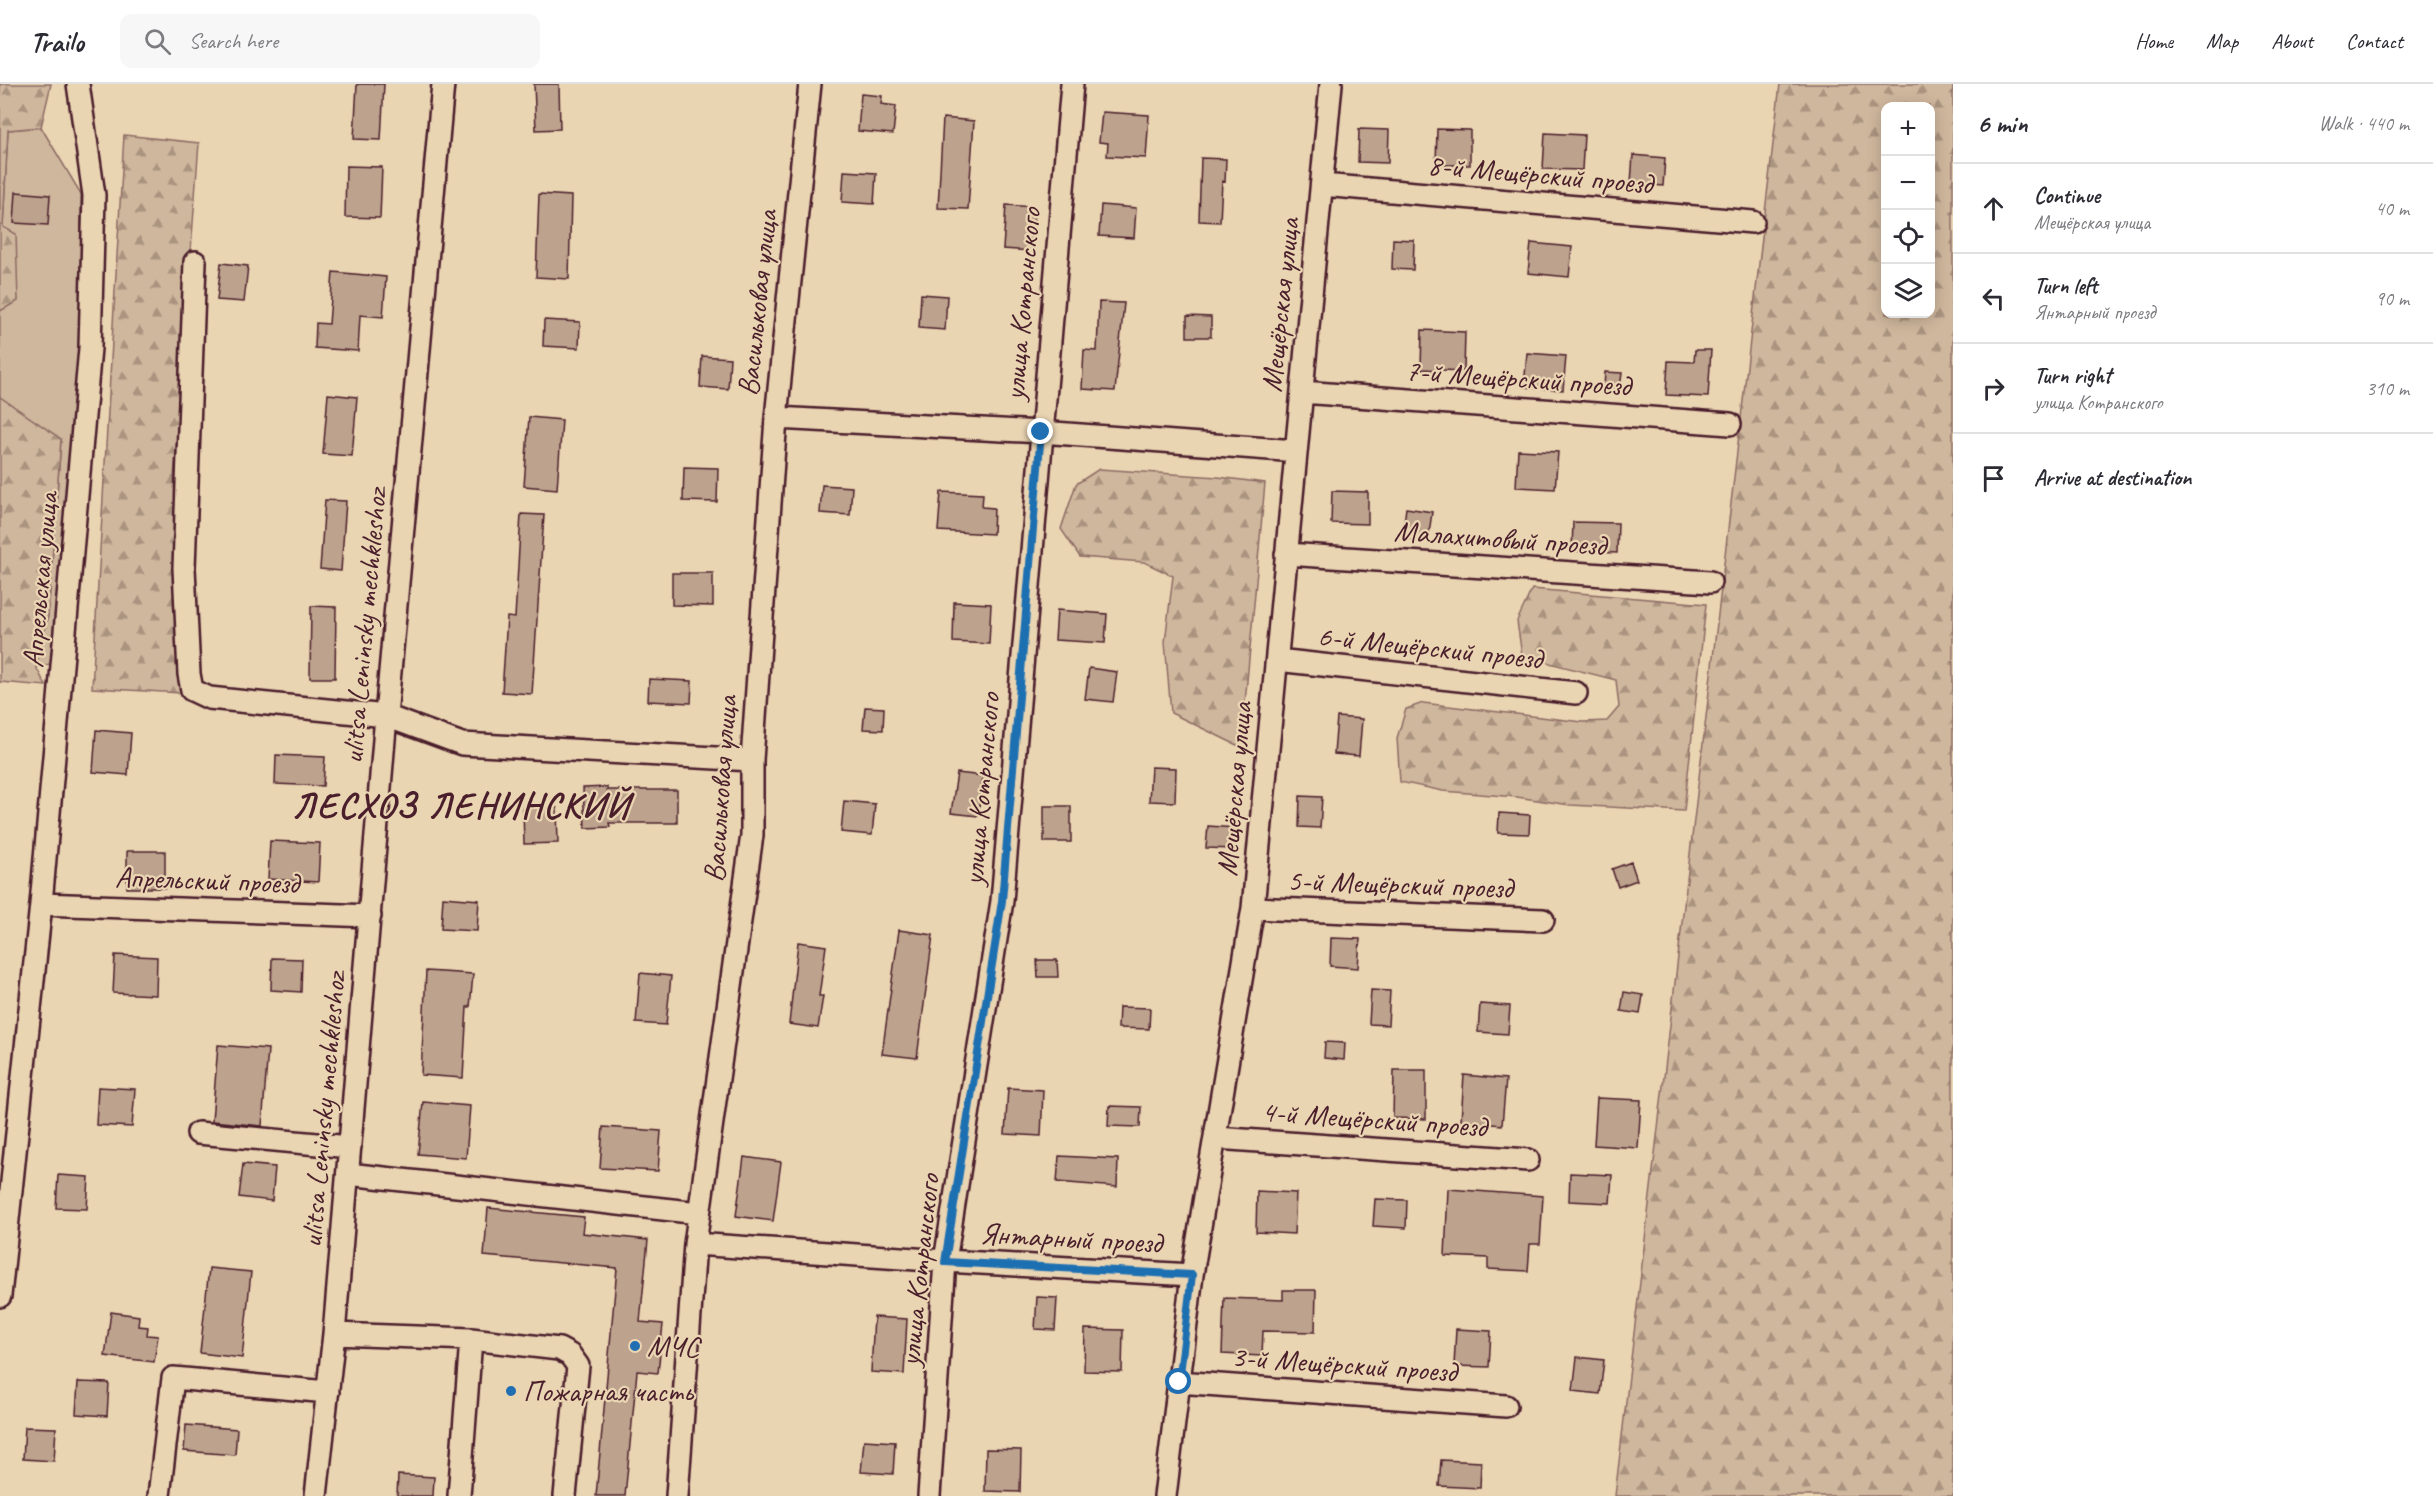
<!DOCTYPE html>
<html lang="en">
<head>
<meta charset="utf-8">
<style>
	body { margin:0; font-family:Caveat,sans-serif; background:#f7f7f7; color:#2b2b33 }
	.controls { position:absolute; right:18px; top:18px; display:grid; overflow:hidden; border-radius:12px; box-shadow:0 3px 15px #0003 }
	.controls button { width:54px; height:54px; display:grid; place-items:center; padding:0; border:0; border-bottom:2px solid #e1e1e2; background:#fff; color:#2b2b33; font:30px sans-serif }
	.stop { position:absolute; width:18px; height:18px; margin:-14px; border:4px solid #1f6fb2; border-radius:50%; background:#fff }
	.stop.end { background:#1f6fb2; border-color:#fff; box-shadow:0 2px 6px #0008 }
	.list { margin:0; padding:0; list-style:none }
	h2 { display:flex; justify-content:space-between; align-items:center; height:78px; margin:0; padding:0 24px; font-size:26px }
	h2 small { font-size:20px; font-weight:400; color:#7c7c81 }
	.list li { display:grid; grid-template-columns:39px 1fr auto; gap:18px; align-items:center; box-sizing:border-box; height:90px; padding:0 24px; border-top:2px solid #e1e1e2 }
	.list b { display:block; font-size:22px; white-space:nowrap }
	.list p { margin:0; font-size:20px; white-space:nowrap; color:#7c7c81 }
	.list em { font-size:20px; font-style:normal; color:#7c7c81 }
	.icon { flex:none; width:33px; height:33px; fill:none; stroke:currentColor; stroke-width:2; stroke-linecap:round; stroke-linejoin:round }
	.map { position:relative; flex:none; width:1953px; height:1412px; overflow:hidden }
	header { display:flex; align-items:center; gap:36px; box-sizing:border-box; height:84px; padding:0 30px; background:#fff; border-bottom:2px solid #e1e1e2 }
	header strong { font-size:28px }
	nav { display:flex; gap:33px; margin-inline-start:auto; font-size:21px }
	.search { width:420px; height:54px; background:#f7f7f7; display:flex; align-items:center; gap:15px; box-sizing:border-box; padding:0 21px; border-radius:12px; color:#7c7c81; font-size:22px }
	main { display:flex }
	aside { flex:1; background:#fff }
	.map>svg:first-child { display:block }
	.green { fill:#cfb79d; stroke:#8c6b64; stroke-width:1.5 }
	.forest { fill:url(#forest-firs); stroke:#8c6b64; stroke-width:1.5; fill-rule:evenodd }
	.building { fill:#bda38d; stroke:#4a1f2b; stroke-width:1.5 }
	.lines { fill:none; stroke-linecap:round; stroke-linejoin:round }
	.minor-casing { stroke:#4a1f2b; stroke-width:26 }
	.minor { stroke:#ead5b3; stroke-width:21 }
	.route { stroke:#1f6fb2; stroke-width:8 }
	.poi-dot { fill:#1f6fb2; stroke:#ead5b3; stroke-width:2 }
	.labels { text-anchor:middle; stroke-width:4.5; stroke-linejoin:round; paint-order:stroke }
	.street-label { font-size:30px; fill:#4a1f2b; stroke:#ead5b3 }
	.poi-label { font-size:30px; fill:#4a1f2b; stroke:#ead5b3; text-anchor:start }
	.district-label { font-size:36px; font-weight:bold; letter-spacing:1.5px; fill:#4a1f2b; stroke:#ead5b3 }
</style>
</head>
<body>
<header>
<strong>Trailo</strong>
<div class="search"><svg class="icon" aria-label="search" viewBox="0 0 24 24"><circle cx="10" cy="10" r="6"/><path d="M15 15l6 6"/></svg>Search here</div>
<nav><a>Home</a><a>Map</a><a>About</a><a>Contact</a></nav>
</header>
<main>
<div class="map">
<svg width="1953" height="1412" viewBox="0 0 1953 1412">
	<defs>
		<pattern id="forest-firs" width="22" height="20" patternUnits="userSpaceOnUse" patternTransform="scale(1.5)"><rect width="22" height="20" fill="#cfb79d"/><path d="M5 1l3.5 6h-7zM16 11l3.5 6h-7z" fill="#aa9480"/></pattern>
	</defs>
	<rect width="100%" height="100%" fill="#ead5b3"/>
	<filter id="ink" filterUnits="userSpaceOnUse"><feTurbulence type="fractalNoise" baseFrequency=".0167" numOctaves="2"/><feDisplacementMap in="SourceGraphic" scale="12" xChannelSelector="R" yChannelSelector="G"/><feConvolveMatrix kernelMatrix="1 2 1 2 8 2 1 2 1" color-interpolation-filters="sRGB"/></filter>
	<g filter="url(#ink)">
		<path class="green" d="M41,43L81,110L80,265L55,579L36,583L48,532L61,355L0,313V227L18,216L3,144L8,46Z"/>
		<path class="forest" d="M0,0H51L41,43L8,46L3,143L16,150L18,217L0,227Z
			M1780,0H1953V1412H1615ZM1886,22H1930V230H1886Z
			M124,51L199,59L174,393L181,609L92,604Z
			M0,313L61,355L48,532L36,583L46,602L0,598Z
			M1099,385L1218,393L1265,399L1241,663L1171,629L1165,558L1173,492L1144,478L1080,473L1061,445L1076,400Z
			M1532,505L1706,520L1684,727L1570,721L1517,713L1443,707L1400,698L1397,654L1406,625L1423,619L1583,638L1607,637L1619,623L1616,596L1522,572L1517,537Z"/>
		<path class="building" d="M357,0H384L381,56L354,55Z
			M534,0H559L560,45L536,46Z
			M861,10L882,12L881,20L896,22L893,50L858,47Z
			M1102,28L1149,31L1146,74L1107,72L1108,59L1099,58Z
			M943,34L974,37L968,125L938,124Z
			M1359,45L1389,46L1388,79L1358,78Z
			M1437,45L1470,46V81H1436Z
			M1545,49L1584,51L1582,86L1543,85Z
			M1633,71L1665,74L1663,102L1631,99Z
			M1201,74L1226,75L1225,98L1222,97L1220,138L1199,137Z
			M346,82L382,83L380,134L345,133Z
			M844,87L876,89L874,120L842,118Z
			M16,108L50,111L48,141L14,139Z
			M539,110L571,112L569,195L536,193Z
			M1006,121L1035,123L1032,167L1003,165Z
			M1101,121L1136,124L1134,154L1099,152Z
			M1393,155L1414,156L1413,186L1392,185Z
			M1531,159L1572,163L1569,193L1528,189Z
			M221,179L248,182L244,218L217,216Z
			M333,188L386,193L383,233L360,231L358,267L315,264L316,239L329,240Z
			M921,210L947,212L945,246L919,244Z
			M1099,218L1124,219L1115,307L1082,305L1084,266L1097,267Z
			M1187,232L1211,233V253H1187Z
			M544,236L580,238L579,264L543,262Z
			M1422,246L1465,248L1464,287L1421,285Z
			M1695,266H1711L1708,313L1666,311L1668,277L1694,278Z
			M1527,269L1566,272L1563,306L1524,303Z
			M702,272L730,274L728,305L700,303Z
			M1605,288L1622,289L1620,304L1604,303Z
			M328,310L357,313L352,372L323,370Z
			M529,333L562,336L557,405L524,402Z
			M1518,366L1558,368L1555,405L1516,403Z
			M684,383L718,384L717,418L683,417Z
			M822,401L852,403L850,431L820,429Z
			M1332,407L1368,408V440L1331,439Z
			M941,408L983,410L982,423L994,424L993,450L938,447Z
			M325,416L346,417L341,487L320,485Z
			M1406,424L1432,428L1428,457L1402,454Z
			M521,430L544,431L532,610L502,608L507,533L515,534Z
			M1573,438L1618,439L1617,469L1572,467Z
			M672,489H713V522L672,521Z
			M954,518L991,520L989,560L953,558Z
			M311,522L336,523L335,594H310Z
			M1057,526L1107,530L1105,559L1055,556Z
			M1089,584L1117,588L1113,618L1085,615Z
			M649,595L692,597L691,619L648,617Z
			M865,623L884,624L883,646L863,645Z
			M1337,633L1362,635L1359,672L1334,670Z
			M96,646L131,649L128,691L93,688Z
			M276,671L325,673L323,702L275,700Z
			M1151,683L1176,684L1175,718L1149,717Z
			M957,689L983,692L978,732L951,729Z
			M607,703V706H677V739H609L610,743L585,744L583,704Z
			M1300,712L1322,713L1320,744L1299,743Z
			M844,717L875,720L872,751L841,748Z
			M1044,722H1071V758H1044Z
			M523,724H557L558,759L524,760Z
			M1499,729L1530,731L1529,750L1498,749Z
			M1208,742L1236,744L1235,765L1206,764Z
			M270,757L320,759L318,798L268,795Z
			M127,767H165V804H127Z
			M1631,778L1637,796L1618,803L1612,785Z
			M443,813L479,816L477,847L441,845Z
			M899,846L933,851L917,974L882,970Z
			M1331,854L1360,855L1358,884L1330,882Z
			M798,858L826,862L819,912H823L818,944L789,940Z
			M115,871L157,873L156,911L113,909Z
			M272,874L302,875L301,908L271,906Z
			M1037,876H1057L1058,893H1038Z
			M426,887L473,890L470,923H467L463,994L421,991Z
			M640,889L671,892L666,941L636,939Z
			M1371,906L1390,907L1388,941L1369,940Z
			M1624,908L1643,911L1640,930L1621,927Z
			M1480,920L1510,922L1508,950L1478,948Z
			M1119,923L1150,924L1149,945L1118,944Z
			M1325,958L1345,959L1344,976L1324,974Z
			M218,961L268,965L262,1042L212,1037Z
			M1394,986H1426V1035L1393,1034Z
			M1464,991L1506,995L1502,1041L1461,1037Z
			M98,1003L135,1005L132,1043L96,1041Z
			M1008,1004L1043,1006L1041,1052L1005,1050Z
			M1597,1014L1641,1016L1638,1064L1594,1061Z
			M423,1018L470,1022L466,1074L418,1070Z
			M1109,1022L1141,1023L1140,1043L1108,1042Z
			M603,1043L661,1047L658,1087L600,1084Z
			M1059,1072L1118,1075L1117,1103L1057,1098Z
			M744,1073L781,1078L773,1137L736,1132Z
			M243,1080L275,1083L272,1117L239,1113Z
			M1570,1089L1612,1091L1610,1119L1569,1117Z
			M58,1091L89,1093L87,1125L56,1124Z
			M1448,1105L1543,1112L1540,1160H1530L1528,1187L1488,1185V1174L1445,1172Z
			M1257,1107L1296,1109L1294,1150L1256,1148Z
			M1375,1115L1407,1116L1406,1144L1373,1142Z
			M488,1124L584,1133L582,1149L648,1156L640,1238L663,1240L658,1289L637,1287L625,1412H596L617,1184L484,1172Z
			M209,1184L251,1188L242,1274L200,1269Z
			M1283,1206H1316L1315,1248L1263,1247L1262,1272L1222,1270L1224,1214L1283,1216Z
			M1037,1213L1057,1214L1055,1246L1035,1245Z
			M111,1228L139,1232L138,1242L148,1243L147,1251L158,1252L154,1278L105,1272Z
			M874,1233L907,1235L904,1290L871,1288Z
			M1085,1245L1123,1246L1122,1288L1084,1287Z
			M1456,1245L1491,1247L1489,1283L1454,1282Z
			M1577,1273L1604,1276L1600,1310L1573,1307Z
			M78,1298L109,1299L107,1332L76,1330Z
			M186,1341L237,1345L235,1371L184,1367Z
			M25,1343L56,1344L54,1377L23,1375Z
			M864,1356L895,1358L893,1390L861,1388Z
			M986,1365L1021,1366L1020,1408L985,1407Z
			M1441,1376L1481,1378L1480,1404L1439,1402Z
			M398,1391L434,1393L433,1412H397Z"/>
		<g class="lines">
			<defs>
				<path id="minor" d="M1322,101L1753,138
					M195,178L184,484L189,590L192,606L209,614L386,632L462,660L752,676
					M1302,308L1730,340
					M776,334L1041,348L1296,367
					M1286,470L1710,498
					M1277,576L1576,609
					M41,820L370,832
					M1253,824L1543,836
					M198,1049L350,1063
					M1216,1054L1528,1076
					M348,1090L699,1129
					M695,1160L945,1177L1192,1191
					M0,1212L41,820L90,264L94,111L78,0
					M334,1250L471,1255L559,1265L570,1271L578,1282L565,1412
					M1178,1298L1506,1322
					M159,1412L173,1294L328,1308
					M316,1412L334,1250L386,632L443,0
					M459,1412L471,1255
					M677,1412L695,1160L752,751V676L776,334L810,0
					M929,1412L945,1177L1002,817L1072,0
					M1165,1412L1192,1191L1253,824L1331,0"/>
			</defs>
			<use href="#minor" class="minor-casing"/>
			<use href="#minor" class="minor"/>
		</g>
	</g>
	<g class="lines" filter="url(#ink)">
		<path class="route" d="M1041,348L1002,817L945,1178L1192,1191L1179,1298"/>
	</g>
	<g class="poi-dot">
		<circle cx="635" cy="1262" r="6"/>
		<circle cx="511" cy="1307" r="6"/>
	</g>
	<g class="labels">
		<g class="street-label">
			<text transform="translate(1540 90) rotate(5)" y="10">8-й Мещёрский проезд</text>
			<text transform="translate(757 219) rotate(-84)" y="10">Васильковая улица</text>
			<text transform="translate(1022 220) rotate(-85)" y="10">улица Котранского</text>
			<text transform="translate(1280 221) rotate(-84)" y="10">Мещёрская улица</text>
			<text transform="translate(1518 294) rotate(4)" y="10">7-й Мещёрский проезд</text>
			<text transform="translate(1500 454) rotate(4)" y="10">Малахитовый проезд</text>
			<text transform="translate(40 496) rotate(-85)" y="10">Апрельская улица</text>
			<text transform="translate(364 542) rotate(-85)" y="10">ulitsa Leninsky mechkleshoz</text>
			<text transform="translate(1430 563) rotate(6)" y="10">6-й Мещёрский проезд</text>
			<text transform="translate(720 705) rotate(-86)" y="10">Васильковая улица</text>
			<text transform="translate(981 705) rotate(-85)" y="10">улица Котранского</text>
			<text transform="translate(1234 705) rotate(-85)" y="10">Мещёрская улица</text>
			<text transform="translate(207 796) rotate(2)" y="10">Апрельский проезд</text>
			<text transform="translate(1400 800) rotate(2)" y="10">5-й Мещёрский проезд</text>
			<text transform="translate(323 1026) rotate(-85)" y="10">ulitsa Leninsky mechkleshoz</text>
			<text transform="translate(1374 1035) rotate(4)" y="10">4-й Мещёрский проезд</text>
			<text transform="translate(1071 1154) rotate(3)" y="10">Янтарный проезд</text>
			<text transform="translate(919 1186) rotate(-84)" y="10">улица Котранского</text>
			<text transform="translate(1344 1280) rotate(4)" y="10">3-й Мещёрский проезд</text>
		</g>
		<g class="poi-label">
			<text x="647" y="1272">МЧС</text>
			<text x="523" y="1317">Пожарная часть</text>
		</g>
		<g class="district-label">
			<text x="461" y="733">ЛЕСХОЗ ЛЕНИНСКИЙ</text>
		</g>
	</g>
</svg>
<div class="controls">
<button>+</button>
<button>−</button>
<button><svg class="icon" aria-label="locate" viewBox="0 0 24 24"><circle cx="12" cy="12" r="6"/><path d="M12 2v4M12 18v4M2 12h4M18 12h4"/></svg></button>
<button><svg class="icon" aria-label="layers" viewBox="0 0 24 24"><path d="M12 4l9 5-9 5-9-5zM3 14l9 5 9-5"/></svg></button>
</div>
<div class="stop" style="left:1179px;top:1298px"></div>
<div class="stop end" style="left:1041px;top:348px"></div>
</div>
<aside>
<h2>6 min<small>Walk · 440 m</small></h2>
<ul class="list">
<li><svg class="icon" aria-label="ahead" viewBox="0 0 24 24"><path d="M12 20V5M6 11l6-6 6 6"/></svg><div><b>Continue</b><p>Мещёрская улица</p></div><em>40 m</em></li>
<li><svg class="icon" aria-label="left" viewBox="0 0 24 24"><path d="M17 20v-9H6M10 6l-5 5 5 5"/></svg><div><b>Turn left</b><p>Янтарный проезд</p></div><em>90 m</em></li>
<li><svg class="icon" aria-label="right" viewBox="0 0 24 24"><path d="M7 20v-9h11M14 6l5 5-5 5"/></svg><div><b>Turn right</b><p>улица Котранского</p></div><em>310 m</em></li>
<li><svg class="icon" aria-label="arrive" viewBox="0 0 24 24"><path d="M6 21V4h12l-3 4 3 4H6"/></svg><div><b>Arrive at destination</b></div></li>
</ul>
</aside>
</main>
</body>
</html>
